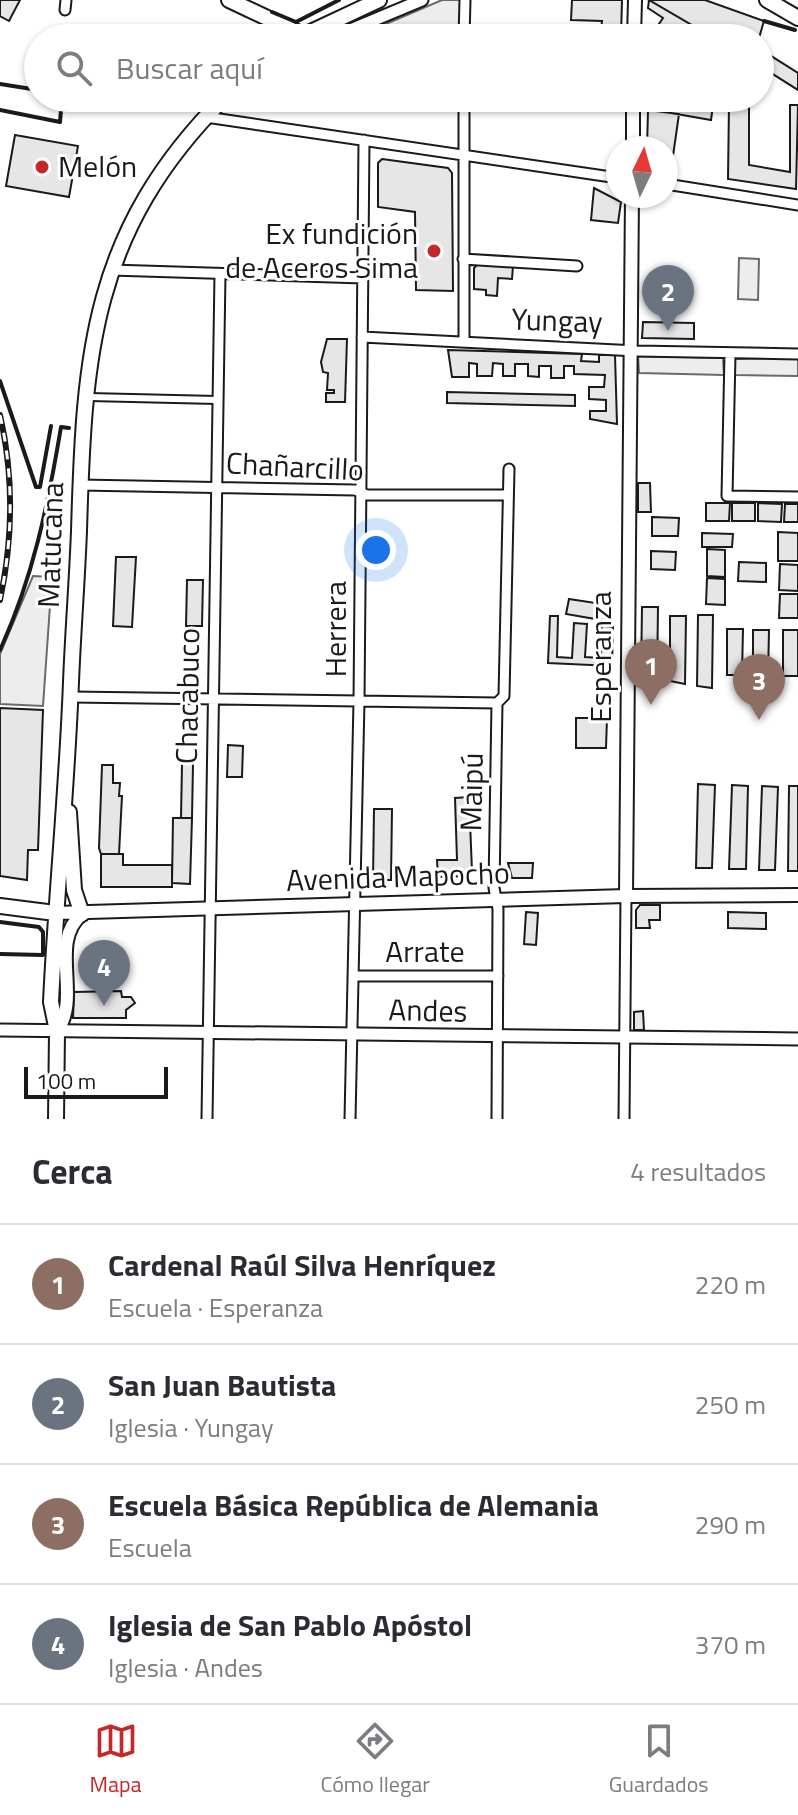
<!DOCTYPE html>
<html lang="es">
<head>
<meta charset="utf-8">
<style>
	body { margin:0; font-family:"Titillium Web",sans-serif; background:#f7f7f7; color:#2b2b33 }
	.compass { position:absolute; left:606px; top:136px; width:72px; height:72px; border-radius:50%; background:#fff; box-shadow:0 2px 6px #0004; rotate:5deg }
	.scale { position:absolute; left:24px; bottom:20px; width:144px; box-sizing:border-box; padding-left:8px; border:4px solid #1a1a1a; border-top:0; font-size:22px; line-height:28px; white-space:nowrap; color:#1a1a1a; -webkit-text-stroke:6px #fff; paint-order:stroke }
	.you { position:absolute; left:376px; top:550px; width:28px; height:28px; margin:-20px; border:6px solid #fff; border-radius:50%; background:#1a73e8; box-shadow:0 0 0 12px #1a73e833 }
	.badge { display:grid; place-items:center; width:52px; height:52px; border-radius:50%; background:#c62828; color:#fff; font-size:26px; font-weight:700 }
	.pin { position:absolute; translate:-50% -66px; filter:drop-shadow(0 2px 4px #0008) }
	.pin::after { content:''; position:absolute; top:42px; width:28px; height:24px; background:inherit; clip-path:polygon(0 0,100% 0,50% 100%) }
	.list { margin:0; padding:0; list-style:none }
	h2 { display:flex; justify-content:space-between; align-items:center; height:104px; margin:0; padding:0 32px; font-size:34px }
	h2 small { font-size:26px; font-weight:400; color:#7c7c81 }
	.list li { display:grid; grid-template-columns:52px 1fr auto; gap:24px; align-items:center; box-sizing:border-box; height:120px; padding:0 32px; border-top:2px solid #e1e1e2 }
	.list b { display:block; font-size:30px; white-space:nowrap }
	.list p { margin:0; font-size:26px; white-space:nowrap; color:#7c7c81 }
	.list em { font-size:26px; font-style:normal; color:#7c7c81 }
	.icon { flex:none; width:44px; height:44px; fill:none; stroke:currentColor; stroke-width:2; stroke-linecap:round; stroke-linejoin:round }
	.map { position:relative; flex:none; width:798px; height:1119px; overflow:hidden }
	.search { position:absolute; background:#fff; box-shadow:0 2px 6px #0004; left:24px; right:24px; top:24px; height:88px; display:flex; align-items:center; gap:20px; box-sizing:border-box; padding:0 28px; border-radius:44px; color:#7c7c81; font-size:30px }
	.sheet { height:584px; background:#fff }
	nav { display:flex; justify-content:space-around; align-items:center; box-sizing:border-box; height:112px; border-top:2px solid #e1e1e2; background:#fff; font-size:22px; color:#7c7c81 }
	nav a { display:grid; justify-items:center; gap:4px }
	nav .on { color:#c62828 }
	.map>svg:first-child { display:block }
	.built { fill:#ededed; stroke:#6a6a6a; stroke-width:2 }
	.building { fill:#e6e6e6; stroke:#1a1a1a; stroke-width:2 }
	.lines { fill:none; stroke-linecap:round; stroke-linejoin:round }
	.pedestrian-casing { stroke:#1a1a1a; stroke-width:10 }
	.minor-casing { stroke:#1a1a1a; stroke-width:13 }
	.tertiary-casing { stroke:#1a1a1a; stroke-width:15 }
	.secondary-casing { stroke:#1a1a1a; stroke-width:16 }
	.primary-casing { stroke:#1a1a1a; stroke-width:18 }
	.pedestrian { stroke:#fff; stroke-width:6 }
	.minor { stroke:#fff; stroke-width:9 }
	.tertiary { stroke:#fff; stroke-width:11 }
	.secondary { stroke:#fff; stroke-width:12 }
	.primary { stroke:#fff; stroke-width:14 }
	.rail-casing { stroke:#1a1a1a; stroke-width:6 }
	.rail { stroke:#fff; stroke-width:3; stroke-dasharray:9; stroke-linecap:butt }
	.wall { stroke:#1a1a1a; stroke-width:4 }
	.poi-dot { fill:#c62828; stroke:#fff; stroke-width:3 }
	.labels { text-anchor:middle; stroke-width:6; stroke-linejoin:round; paint-order:stroke }
	.poi-label { font-size:30px; fill:#1a1a1a; stroke:#fff; text-anchor:start }
	.street-label { font-size:30px; fill:#1a1a1a; stroke:#fff }
</style>
</head>
<body>
<div class="map">
<svg width="798" height="1119" viewBox="0 0 798 1119">
	<rect width="100%" height="100%" fill="#fff"/>
	<path class="built" d="M442,0H460V38H353Z
		M739,258L759,259L758,300L738,299Z
		M638,356L723,358L724,375L639,373Z
		M798,358V376L735,375V359Z
		M33,576L52,577L43,706L0,704V654Z"/>
	<path class="building" d="M0,0H20L9,21L0,16Z
		M572,0H622L621,37L600,38L602,21L571,20Z
		M649,0H705L764,21L759,38H714Z
		M649,0L714,38H675L657,27L663,18L648,8Z
		M760,49L798,73V90L760,66Z
		M659,98H714L711,120L665,112L666,104L658,102Z
		M729,104H749V165L790,172V105H798L796,189L728,179Z
		M648,110L679,114L673,156L666,155V148H647Z
		M15,135L78,146L69,197L6,186Z
		M382,159L448,168L452,173L453,291L416,290L415,212L378,207V163Z
		M594,188L621,202L618,223L591,220Z
		M478,264L513,266L512,279L498,278L497,296L486,295V290L474,289V268Z
		M643,322L694,323V339L642,338Z
		M327,339H347L345,402H326V393H334V390H327L328,373L323,372L321,362Z
		M448,350L582,354L581,361L599,362V355H615L617,424L590,419V411H606V400L589,399V387H604L605,375L574,374V366H564V378H551V366H539V377L528,376V364H515V376H503V364L493,363L492,376H477V364L469,363V377H452Z
		M447,392L575,395V406L447,403Z
		M638,483H650L651,512H638Z
		M706,503H730L729,521H706Z
		M732,503H755V521H732Z
		M758,503L782,504L781,522L758,521Z
		M785,504H798V522H784Z
		M652,517L679,518L678,536H652Z
		M778,532L798,533V561H778Z
		M702,533L733,534L732,547H702Z
		M707,549L725,550V577L707,576Z
		M651,551L676,552L675,570L651,569Z
		M116,557H136L132,627L113,626Z
		M739,562L766,563V582L738,581Z
		M780,564L798,565V591L779,590Z
		M707,578L725,579V605L706,604Z
		M187,580H203L202,626H186Z
		M780,594H798V618H779Z
		M569,599L609,605L607,621L566,614Z
		M642,607H658L657,680L641,677Z
		M698,615H713L712,688L697,686Z
		M550,616H558L557,657L572,658L574,623L587,624L585,657L601,658L602,626L613,627L612,666L548,663Z
		M670,616H686L685,684L670,681Z
		M727,629H743L742,675H727Z
		M753,630H769L768,676H753Z
		M783,630H798V676H783Z
		M0,708L43,710L38,850H28L27,880L0,876Z
		M576,718H607L606,748H576Z
		M228,745L243,746L242,777H227Z
		M182,764H193L192,818H181Z
		M102,765H113V783H120L119,796H122L119,854H101L99,848Z
		M698,784L715,785L712,868H696Z
		M732,785L748,786L746,869H729Z
		M762,786L778,787L775,870H759Z
		M789,786H798V871H788Z
		M469,797L472,871L467,876L438,877L437,860H457L455,798Z
		M374,809H392L391,880H373Z
		M173,818H192L190,884L172,883Z
		M101,854H123V865H172V887H101Z
		M508,863H533L532,878H512Z
		M640,905H660V920H649L650,928H636V910Z
		M526,912L538,913L536,945L524,944Z
		M728,912L766,913V929L728,928Z
		M121,991L122,997H131L135,1003L126,1010V1018H73L74,992Z
		M643,1011L644,1030H634V1012Z"/>
	<g class="lines">
		<defs>
			<path id="pedestrian" d="M89,397L217,400"/>
			<path id="minor" d="M65,10L66,0
				M464,38L465,0
				M443,98L464,107
				M464,98V341
				M206,117L618,178
				M666,184L798,205
				M463,259L577,266
				M111,270L363,278
				M362,337L637,351L798,354
				M730,354L727,496L798,497
				M80,485L355,490L367,495H508
				M71,697L497,703
				M353,976H498
				M207,1119L220,274
				M350,1119L359,701L364,140
				M497,1119L498,909L494,888L497,703L504,696L509,469
				M624,1119L626,896"/>
			<path id="tertiary" d="M331,38L422,0
				M0,1030L798,1039"/>
			<path id="secondary" d="M634,38L635,0
				M633,148V98
				M626,896L632,196
				M55,913L626,896L798,895
				M57,1031C82,997 48,942 82,914"/>
			<path id="primary" d="M229,0L303,35
				M767,0L798,18
				M298,38L379,0
				M69,812L74,890L82,914
				M0,906L55,913
				M56,1119L57,1031L51,1002C56,896 67,789 71,682C73,632 77,582 79,531C84,355 91,231 224,98"/>
		</defs>
		<use href="#pedestrian" class="pedestrian-casing"/>
		<use href="#minor" class="minor-casing"/>
		<use href="#tertiary" class="tertiary-casing"/>
		<use href="#secondary" class="secondary-casing"/>
		<use href="#primary" class="primary-casing"/>
		<use href="#pedestrian" class="pedestrian"/>
		<use href="#minor" class="minor"/>
		<use href="#tertiary" class="tertiary"/>
		<use href="#secondary" class="secondary"/>
		<use href="#primary" class="primary"/>
		<defs>
			<path id="rail" d="M0,415C14,477 13,539 0,600"/>
		</defs>
		<use href="#rail" class="rail-casing"/>
		<use href="#rail" class="rail"/>
		<path class="wall" d="M272,12L296,22L339,0
			M764,21L795,30
			M0,84L38,90
			M0,110L60,122L62,98
			M0,381L36,487H40L51,426
			M0,650C33,578 48,505 61,427L69,428
			M0,922L39,927L43,932V955L0,954"/>
	</g>
	<g class="poi-dot">
		<circle cx="42" cy="167" r="8"/>
		<circle cx="434" cy="251" r="8"/>
	</g>
	<g class="labels">
		<g class="poi-label">
			<text x="58" y="177">Melón</text>
			<text x="418" y="244" text-anchor="end">Ex fundición<tspan x="418" dy="34">de Aceros Sima</tspan></text>
		</g>
		<g class="street-label">
			<text transform="translate(557 321) rotate(2)" y="10">Yungay</text>
			<text transform="translate(295 467) rotate(3)" y="10">Chañarcillo</text>
			<text transform="translate(51 545) rotate(-88)" y="10">Matucana</text>
			<text transform="translate(336 629) rotate(-90)" y="10">Herrera</text>
			<text transform="translate(601 657) rotate(-90)" y="10">Esperanza</text>
			<text transform="translate(188 696) rotate(-89)" y="10">Chacabuco</text>
			<text transform="translate(472 792) rotate(-89)" y="10">Maipú</text>
			<text transform="translate(398 877) rotate(-2)" y="10">Avenida Mapocho</text>
			<text x="425" y="962">Arrate</text>
			<text transform="translate(428 1011) rotate(1)" y="10">Andes</text>
		</g>
	</g>
</svg>
<svg class="compass" viewBox="-18 -18 36 36"><path d="M0-13l5 13h-10z" fill="#e53935"/><path d="M0 13l5-13h-10z" fill="#7c7c81"/></svg>
<div class="scale">100 m</div>
<div class="you"></div>
<div class="pin badge" style="left:651px;top:705px;background:#8d6e63">1</div>
<div class="pin badge" style="left:668px;top:331px;background:#6b7280">2</div>
<div class="pin badge" style="left:759px;top:720px;background:#8d6e63">3</div>
<div class="pin badge" style="left:104px;top:1006px;background:#6b7280">4</div>
<div class="search"><svg class="icon" aria-label="search" viewBox="0 0 24 24"><circle cx="10" cy="10" r="6"/><path d="M15 15l6 6"/></svg>Buscar aquí</div>
</div>
<section class="sheet">
<h2>Cerca<small>4 resultados</small></h2>
<ul class="list">
<li><span class="badge" style="background:#8d6e63">1</span><div><b>Cardenal Raúl Silva Henríquez</b><p>Escuela · Esperanza</p></div><em>220 m</em></li>
<li><span class="badge" style="background:#6b7280">2</span><div><b>San Juan Bautista</b><p>Iglesia · Yungay</p></div><em>250 m</em></li>
<li><span class="badge" style="background:#8d6e63">3</span><div><b>Escuela Básica República de Alemania</b><p>Escuela</p></div><em>290 m</em></li>
<li><span class="badge" style="background:#6b7280">4</span><div><b>Iglesia de San Pablo Apóstol</b><p>Iglesia · Andes</p></div><em>370 m</em></li>
</ul>
</section>
<nav>
<a class="on"><svg class="icon" aria-label="map" viewBox="0 0 24 24"><path d="M3 6l6-2 6 2 6-2v14l-6 2-6-2-6 2zM9 4v14M15 6v14"/></svg>Mapa</a>
<a><svg class="icon" aria-label="directions" viewBox="0 0 24 24"><path d="M12 3l9 9-9 9-9-9zM9 14v-3h6M13 9l2 2-2 2"/></svg>Cómo llegar</a>
<a><svg class="icon" aria-label="saved" viewBox="0 0 24 24"><path d="M7 4h10v16l-5-4-5 4z"/></svg>Guardados</a>
</nav>
</body>
</html>
